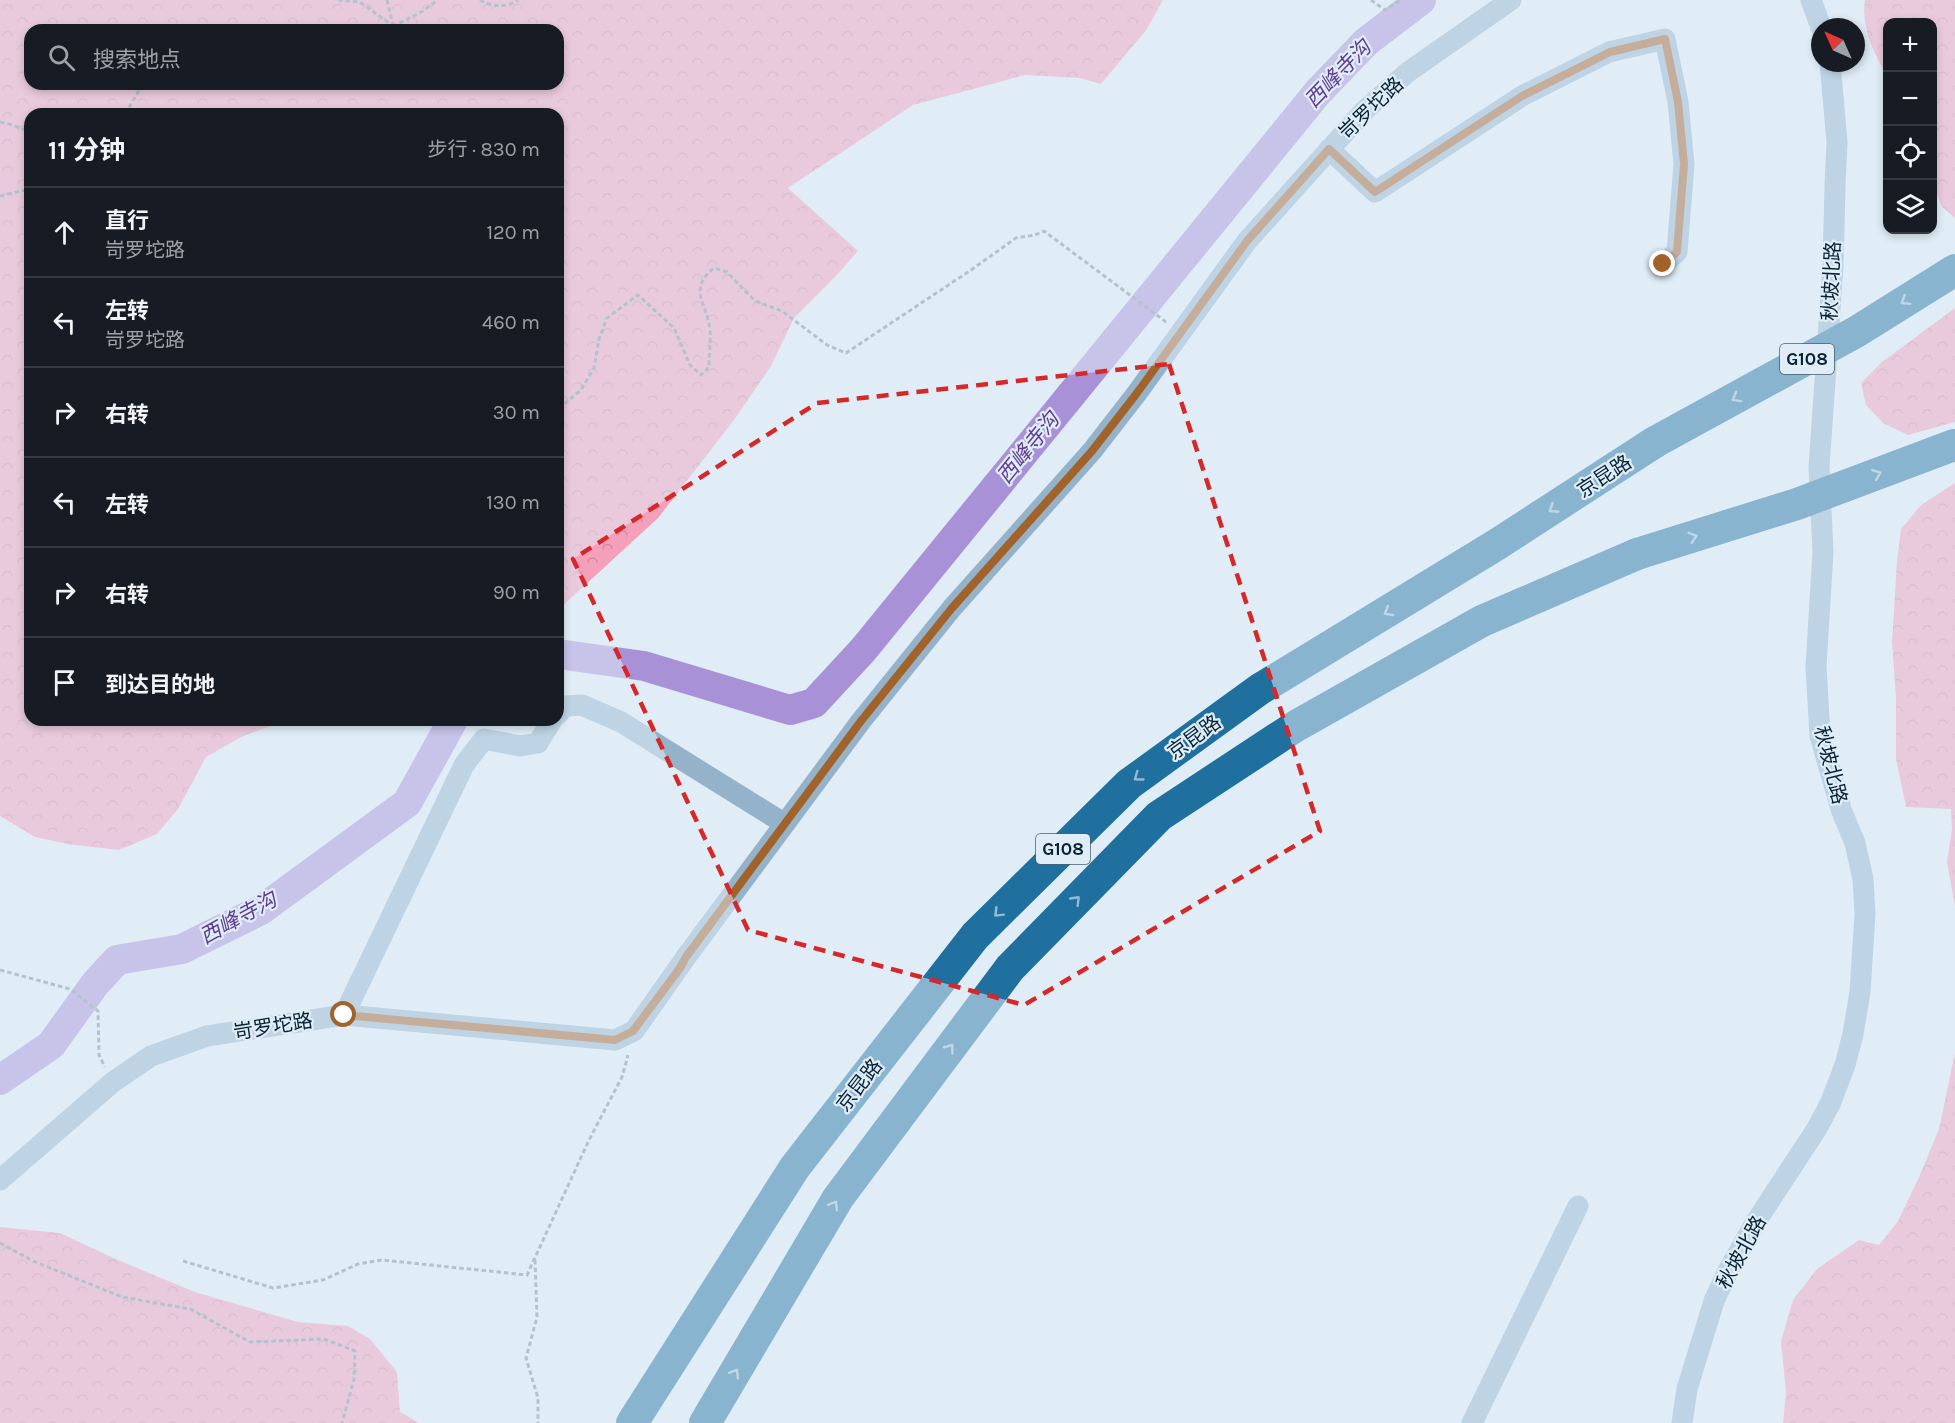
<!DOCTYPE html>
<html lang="zh">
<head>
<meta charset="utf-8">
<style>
	body { margin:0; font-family:Karla,"Noto Sans SC",sans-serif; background:#20242c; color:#f1f3f6 }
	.controls { position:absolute; right:18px; top:18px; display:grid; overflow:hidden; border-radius:12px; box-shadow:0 3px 9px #0003 }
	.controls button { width:54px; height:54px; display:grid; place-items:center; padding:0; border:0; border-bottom:2px solid #363941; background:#171b24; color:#f1f3f6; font:30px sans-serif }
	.compass { position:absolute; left:1811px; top:18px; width:54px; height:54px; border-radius:50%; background:#171b24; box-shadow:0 3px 9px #0003; rotate:315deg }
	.stop { position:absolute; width:18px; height:18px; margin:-14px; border:4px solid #a2632a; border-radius:50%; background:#fff }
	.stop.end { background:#a2632a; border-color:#fff; box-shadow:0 2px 6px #0008 }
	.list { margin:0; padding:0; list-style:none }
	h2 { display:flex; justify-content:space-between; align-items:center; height:78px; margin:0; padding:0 24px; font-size:26px }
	h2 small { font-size:20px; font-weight:400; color:#9ea1a6 }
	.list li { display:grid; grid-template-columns:39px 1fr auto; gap:18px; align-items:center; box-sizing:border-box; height:90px; padding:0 24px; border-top:2px solid #363941 }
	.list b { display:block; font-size:22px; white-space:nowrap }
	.list p { margin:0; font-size:20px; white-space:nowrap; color:#9ea1a6 }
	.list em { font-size:20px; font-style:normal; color:#9ea1a6 }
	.icon { flex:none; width:33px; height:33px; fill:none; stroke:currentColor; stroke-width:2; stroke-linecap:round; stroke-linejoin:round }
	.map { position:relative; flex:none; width:1955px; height:1423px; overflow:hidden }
	.search { position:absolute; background:#171b24; box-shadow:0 3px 9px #0003; left:24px; top:24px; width:540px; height:66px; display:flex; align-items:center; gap:15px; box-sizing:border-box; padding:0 21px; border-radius:18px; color:#9ea1a6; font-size:22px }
	.panel { position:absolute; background:#171b24; box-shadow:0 3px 9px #0003; left:24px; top:108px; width:540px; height:618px; border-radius:18px }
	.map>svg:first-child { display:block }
	.forest { fill:url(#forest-crowns); fill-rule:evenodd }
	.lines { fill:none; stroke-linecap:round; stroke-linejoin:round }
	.river { stroke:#a991d8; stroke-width:30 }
	.path { stroke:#7a8f9c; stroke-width:3; stroke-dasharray:4.5 3; stroke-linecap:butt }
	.minor { stroke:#94b3ca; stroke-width:21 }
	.highway { stroke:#1f709f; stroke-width:32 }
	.highway-bridge { stroke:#1f709f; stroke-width:32 }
	.oneway { stroke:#93bbd4 }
	.route { stroke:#a2632a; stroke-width:8 }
	.marked { fill:none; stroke:#d62828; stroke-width:4.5; stroke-dasharray:12 8; stroke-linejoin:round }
	.labels { text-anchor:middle; stroke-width:4.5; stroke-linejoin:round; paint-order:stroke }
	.shield { fill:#e0edf7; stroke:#47606f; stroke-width:1.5 }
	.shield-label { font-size:18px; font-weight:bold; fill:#062335 }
	.street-label { font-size:20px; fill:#062335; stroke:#e0edf7 }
	.water-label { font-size:21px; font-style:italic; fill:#603d92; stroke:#e0edf7 }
</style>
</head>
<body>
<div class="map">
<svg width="1955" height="1423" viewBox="0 0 1955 1423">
	<defs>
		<pattern id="forest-crowns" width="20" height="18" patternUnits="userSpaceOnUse" patternTransform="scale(1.5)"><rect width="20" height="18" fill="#f4a0ba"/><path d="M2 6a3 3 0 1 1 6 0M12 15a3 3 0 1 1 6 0" fill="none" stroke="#d08aa0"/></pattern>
	</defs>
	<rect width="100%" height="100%" fill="#e0edf7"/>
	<path class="forest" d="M0,0H1163L1147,29L1101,84L1080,78L1025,75L913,105L788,188L858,251L835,277L794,318L771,366L734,420L658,518L558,610V114H30V720H287L243,736L206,757L178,809L157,834L119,850L67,844L35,837L0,816ZM30,30H558V84H30Z
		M1865,0H1955V218L1942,207L1933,184L1932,22H1888L1887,75C1873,53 1861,26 1865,0Z
		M1955,308V422L1908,435L1883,423L1866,405L1861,383L1882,362Z
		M1955,483V906L1947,862L1952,829L1951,809L1906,807L1896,759V698L1892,642L1897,561L1901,529L1921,505Z
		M1955,1053V1423H1783L1786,1392L1781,1341L1793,1300L1817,1269L1859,1240L1879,1245L1898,1221L1920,1175L1939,1129Z
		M0,1227L60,1233L118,1260L195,1292L298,1322L348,1326L370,1339L397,1372L400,1412L419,1423H0Z"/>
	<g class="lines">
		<path class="river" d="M558,654L644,666L790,710L814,703L863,650L1318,92L1366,42L1421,0
			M0,1080L51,1045L95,984L117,960L182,949L261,910L407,803L453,720"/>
		<path class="path" d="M338,0L360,2L393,26
			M387,0L393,25
			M480,0C491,7 508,8 518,0
			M1371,0L1385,10L1401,0
			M386,30L423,11L438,0
			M125,114L143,84
			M0,122L13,125L30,132
			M0,196L30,189
			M558,405L562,406L581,390L594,368L599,339L607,318L638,295L674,328L690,365L701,375L709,367C709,355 711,341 710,329C706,302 688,289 714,268L727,272L755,301L782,311L827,345L846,353L971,270L1016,238L1035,235L1044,231L1166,322
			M0,970L70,989L98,1011L99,1055L105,1067
			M0,1243L33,1261L122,1297L190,1309L250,1342L324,1339L355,1351L354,1379L342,1423
			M535,1260L537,1317L526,1358L538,1398V1423
			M183,1261L273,1288L323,1280L358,1264L382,1260L527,1275L589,1140L622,1077L628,1055"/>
		<path class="minor" d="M1811,0L1821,27
			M1329,149L1375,192L1522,96L1609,52L1665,39L1678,102L1684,164L1677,252L1663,264
			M558,714L565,706L582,705L621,722L785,824
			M344,1015L464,765L484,739L520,746L538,743L552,720
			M0,1180L113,1082L151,1056L207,1036L344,1015L615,1040L634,1031L686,957L861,721L952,608L1092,451L1137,393L1247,241L1365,110L1408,72L1511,0
			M1472,1423L1578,1206
			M1682,1423L1687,1389L1714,1301L1729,1269L1757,1220L1816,1130L1830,1104L1845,1065L1853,1034L1860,992L1865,914L1863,879L1855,843L1842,812L1820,736L1816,666L1823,552L1819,467L1833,266L1835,186L1837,142L1830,63"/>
		<path class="highway" d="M632,1423L795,1167L975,936L1129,784L1260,689L1496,545L1655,442
			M705,1423L838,1198L1010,968L1159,816L1296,726L1482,621L1637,554"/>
		<path class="highway-bridge" d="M1655,442L1856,332L1955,270
			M1637,554L1797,504L1954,445"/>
	</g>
	<defs><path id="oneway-chevron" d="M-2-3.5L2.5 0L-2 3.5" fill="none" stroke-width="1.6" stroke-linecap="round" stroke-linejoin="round" transform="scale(1.5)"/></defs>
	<g class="oneway">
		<use href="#oneway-chevron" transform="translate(1905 301) rotate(148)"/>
		<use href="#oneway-chevron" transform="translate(1736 398) rotate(151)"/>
		<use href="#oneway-chevron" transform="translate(1877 474) rotate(-21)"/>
		<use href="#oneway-chevron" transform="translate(1553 509) rotate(147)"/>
		<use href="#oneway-chevron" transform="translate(1693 537) rotate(-17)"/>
		<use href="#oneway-chevron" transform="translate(1388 612) rotate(149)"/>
		<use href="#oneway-chevron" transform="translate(1138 777) rotate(144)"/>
		<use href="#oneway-chevron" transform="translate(1076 900) rotate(-46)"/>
		<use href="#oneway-chevron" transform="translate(998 913) rotate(135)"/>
		<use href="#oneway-chevron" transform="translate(950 1048) rotate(-53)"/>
		<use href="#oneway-chevron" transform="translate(834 1205) rotate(-59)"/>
		<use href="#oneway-chevron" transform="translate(735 1373) rotate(-59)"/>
	</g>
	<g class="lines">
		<path class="route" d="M344,1015L615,1040L633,1031L680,968L686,957L861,721L952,608L1092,451L1137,393L1247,241L1329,149L1375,192L1522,96L1610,52L1665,39L1678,102L1684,164L1677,252L1663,264"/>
	</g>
	<path d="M0 0H1955V1423H0ZM1169,364L1320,831L1024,1005L748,930L573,559L817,403Z" fill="#e0edf7" fill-opacity=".55" fill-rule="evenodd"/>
	<path class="marked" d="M1169,364L1320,831L1024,1005L748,930L573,559L817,403Z"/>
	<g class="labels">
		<g class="shield">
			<rect x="1780" y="344" width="54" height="30" rx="4.5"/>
			<rect x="1036" y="834" width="54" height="30" rx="4.5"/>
		</g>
		<g class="shield-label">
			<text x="1807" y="365">G108</text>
			<text x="1063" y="855">G108</text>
		</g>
		<g class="street-label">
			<text transform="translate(1371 108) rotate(-44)" y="7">岢罗坨路</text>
			<text transform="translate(1831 281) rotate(-87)" y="7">秋坡北路</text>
			<text transform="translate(1604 476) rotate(-33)" y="7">京昆路</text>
			<text transform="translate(1194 737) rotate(-36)" y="7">京昆路</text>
			<text transform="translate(1831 765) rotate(76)" y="7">秋坡北路</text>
			<text transform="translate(273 1026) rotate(-9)" y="7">岢罗坨路</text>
			<text transform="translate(859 1085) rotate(-52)" y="7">京昆路</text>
			<text transform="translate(1741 1252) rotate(-61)" y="7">秋坡北路</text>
		</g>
		<g class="water-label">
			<text transform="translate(1338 74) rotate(-46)" y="7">西峰寺沟</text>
			<text transform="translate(1028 448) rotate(-51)" y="7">西峰寺沟</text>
			<text transform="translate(238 918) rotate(-29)" y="7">西峰寺沟</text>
		</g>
	</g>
</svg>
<div class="controls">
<button>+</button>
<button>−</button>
<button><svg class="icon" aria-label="locate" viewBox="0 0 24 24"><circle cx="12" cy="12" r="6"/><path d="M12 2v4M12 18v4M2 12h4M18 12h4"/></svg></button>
<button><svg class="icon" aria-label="layers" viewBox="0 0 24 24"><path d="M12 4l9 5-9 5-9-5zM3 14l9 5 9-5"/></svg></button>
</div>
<svg class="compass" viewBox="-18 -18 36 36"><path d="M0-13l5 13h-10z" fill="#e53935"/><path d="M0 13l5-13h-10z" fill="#9ea1a6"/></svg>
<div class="stop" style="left:344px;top:1015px"></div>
<div class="stop end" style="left:1663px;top:264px"></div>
<div class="search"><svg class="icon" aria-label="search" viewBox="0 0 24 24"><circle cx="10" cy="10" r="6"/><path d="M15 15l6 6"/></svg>搜索地点</div>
<section class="panel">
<h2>11 分钟<small>步行 · 830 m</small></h2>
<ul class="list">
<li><svg class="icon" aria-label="ahead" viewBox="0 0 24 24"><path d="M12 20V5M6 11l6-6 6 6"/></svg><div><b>直行</b><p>岢罗坨路</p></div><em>120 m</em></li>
<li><svg class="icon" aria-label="left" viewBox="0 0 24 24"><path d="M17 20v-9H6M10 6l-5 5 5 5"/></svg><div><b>左转</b><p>岢罗坨路</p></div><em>460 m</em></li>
<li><svg class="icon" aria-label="right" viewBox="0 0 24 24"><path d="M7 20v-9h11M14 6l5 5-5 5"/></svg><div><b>右转</b></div><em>30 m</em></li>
<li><svg class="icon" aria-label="left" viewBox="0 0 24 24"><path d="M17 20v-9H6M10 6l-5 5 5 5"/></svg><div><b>左转</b></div><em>130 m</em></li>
<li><svg class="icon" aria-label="right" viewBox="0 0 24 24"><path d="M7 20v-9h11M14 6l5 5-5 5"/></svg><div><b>右转</b></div><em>90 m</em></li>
<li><svg class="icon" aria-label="arrive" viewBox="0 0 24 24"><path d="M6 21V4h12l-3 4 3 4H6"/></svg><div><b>到达目的地</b></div></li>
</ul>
</section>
</div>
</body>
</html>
